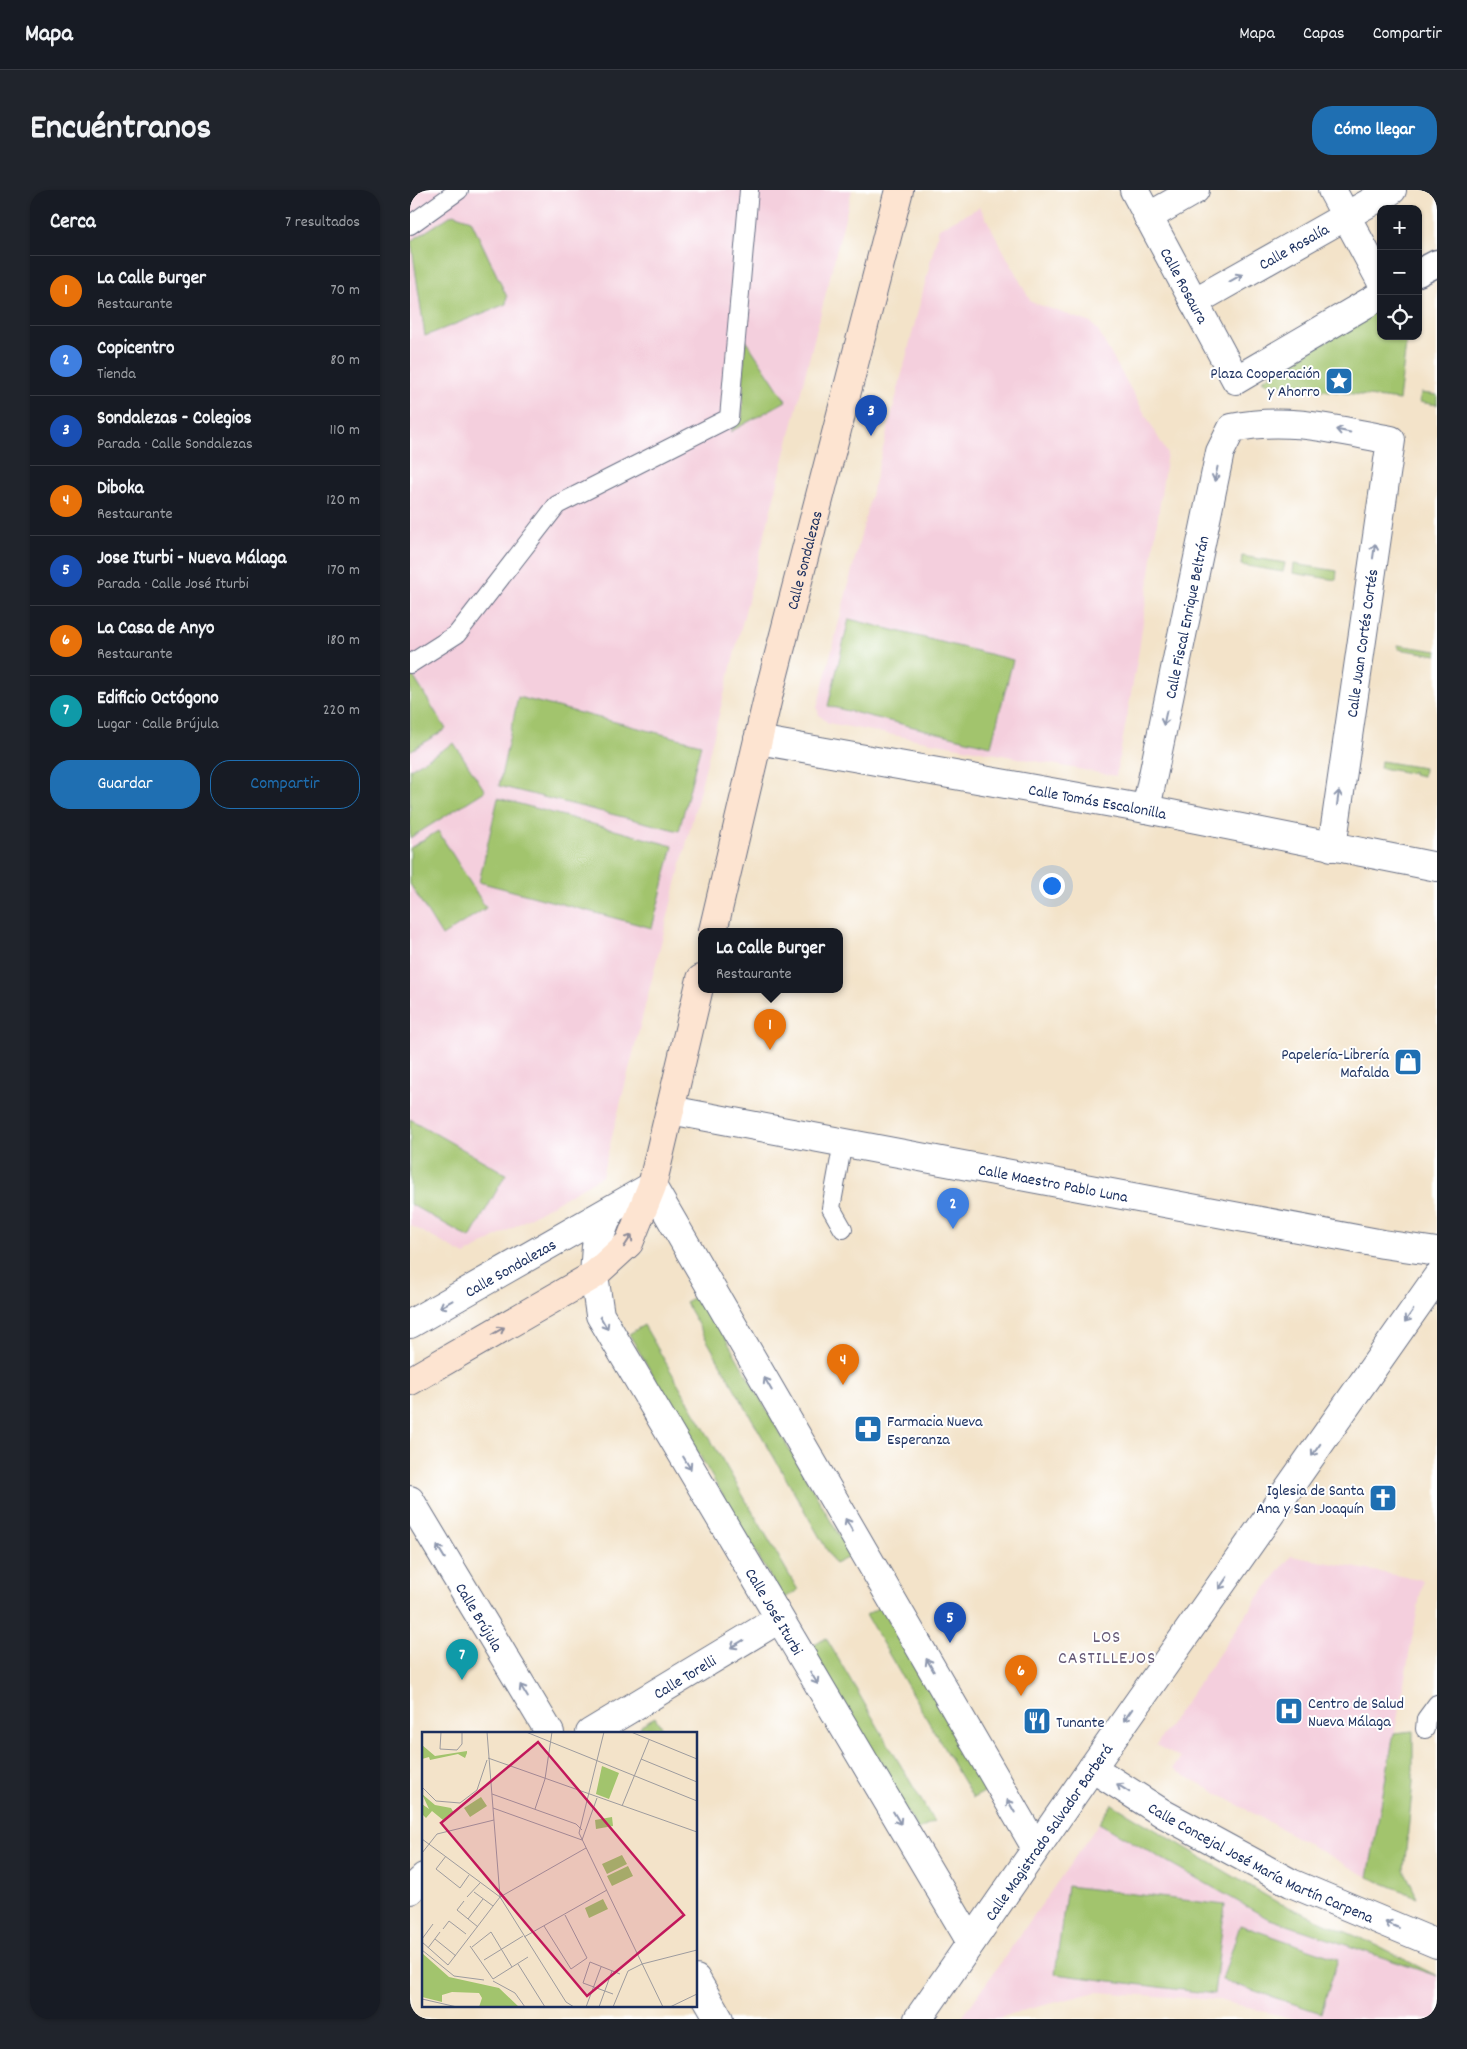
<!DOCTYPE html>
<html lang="es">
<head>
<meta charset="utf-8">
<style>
	body { margin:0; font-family:Dekko,sans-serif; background:#20242c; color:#f1f3f6 }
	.controls { position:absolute; right:15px; top:15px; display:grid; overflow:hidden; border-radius:10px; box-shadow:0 1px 4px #0004 }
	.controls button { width:45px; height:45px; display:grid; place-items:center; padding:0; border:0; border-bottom:1px solid #363941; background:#171b24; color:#f1f3f6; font:25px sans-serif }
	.you { position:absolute; left:641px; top:695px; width:18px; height:18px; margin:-12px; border:4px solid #fff; border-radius:50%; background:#1a73e8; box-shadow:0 0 0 8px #1a73e833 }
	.badge { display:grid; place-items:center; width:32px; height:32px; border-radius:50%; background:#1f6fb2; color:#fff; font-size:16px; font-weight:700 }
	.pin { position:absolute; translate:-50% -41px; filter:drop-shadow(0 1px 2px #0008) }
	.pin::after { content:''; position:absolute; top:26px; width:18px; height:15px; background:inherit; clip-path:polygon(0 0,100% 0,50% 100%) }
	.popup { position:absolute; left:288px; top:738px; width:145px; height:65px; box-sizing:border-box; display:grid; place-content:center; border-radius:10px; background:#171b24; filter:drop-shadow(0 1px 4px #0005); font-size:16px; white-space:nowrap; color:#9ea1a6 }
	.popup b { font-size:19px; color:#f1f3f6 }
	.popup::after { content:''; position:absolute; left:50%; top:100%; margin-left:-10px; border:10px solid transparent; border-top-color:#171b24 }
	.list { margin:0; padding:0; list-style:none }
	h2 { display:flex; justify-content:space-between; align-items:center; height:65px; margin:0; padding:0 20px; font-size:21px }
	h2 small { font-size:16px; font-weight:400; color:#9ea1a6 }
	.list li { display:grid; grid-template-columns:32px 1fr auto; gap:15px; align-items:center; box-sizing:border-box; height:70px; padding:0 20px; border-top:1px solid #363941 }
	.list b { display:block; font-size:19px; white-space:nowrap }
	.list p { margin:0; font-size:16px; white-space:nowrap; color:#9ea1a6 }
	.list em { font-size:16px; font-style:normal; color:#9ea1a6 }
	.actions { display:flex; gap:10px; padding:15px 20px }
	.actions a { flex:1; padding:11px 0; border:1px solid #1f6fb2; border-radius:20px; text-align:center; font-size:18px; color:#1f6fb2 }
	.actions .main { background:#1f6fb2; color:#fff }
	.icon { flex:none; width:28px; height:28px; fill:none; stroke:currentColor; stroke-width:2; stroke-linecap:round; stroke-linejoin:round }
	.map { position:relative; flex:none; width:1027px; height:1829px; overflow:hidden; border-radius:20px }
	header { display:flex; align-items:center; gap:30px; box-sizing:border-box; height:70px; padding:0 25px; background:#171b24; border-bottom:1px solid #363941 }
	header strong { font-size:24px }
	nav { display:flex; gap:28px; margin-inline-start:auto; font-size:18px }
	.intro { display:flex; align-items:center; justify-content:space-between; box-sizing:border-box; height:120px; padding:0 30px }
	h1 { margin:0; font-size:35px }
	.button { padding:12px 22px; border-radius:20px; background:#1f6fb2; color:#fff; font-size:18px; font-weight:700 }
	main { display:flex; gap:30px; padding:0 30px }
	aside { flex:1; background:#171b24; border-radius:20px; box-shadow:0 1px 4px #0004 }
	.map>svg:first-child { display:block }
	.built { fill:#f4cfdd }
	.green { fill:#a2c46d; stroke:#5e7a66 }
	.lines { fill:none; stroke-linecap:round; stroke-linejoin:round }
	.service-casing { stroke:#676e83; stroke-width:20 }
	.pedestrian-casing { stroke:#676e83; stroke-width:29 }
	.minor-casing { stroke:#676e83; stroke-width:30 }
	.secondary-casing { stroke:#676e83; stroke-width:30 }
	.service { stroke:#fff; stroke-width:18 }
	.pedestrian { stroke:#fff; stroke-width:26 }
	.minor { stroke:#fff; stroke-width:28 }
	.secondary { stroke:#fde4d1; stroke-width:28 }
	.oneway { stroke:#8d97ae }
	.oneway2 { stroke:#8c8a98 }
	.labels { text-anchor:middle; stroke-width:4; stroke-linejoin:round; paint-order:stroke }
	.street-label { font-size:16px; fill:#1b2f5e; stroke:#fff }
	.poi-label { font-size:16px; fill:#1b2f5e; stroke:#fff; text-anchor:end }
	.neighbourhood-label { font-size:18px; letter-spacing:1px; fill:#675b78; stroke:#fff }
	.inset-road { fill:none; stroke:#9d9b9e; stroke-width:1 }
	.view { fill:#c2185b; fill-opacity:0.15; stroke:#c2185b; stroke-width:2.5 }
	.inset-edge { fill:none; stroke:#1b2f5e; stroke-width:2.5 }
</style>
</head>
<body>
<header>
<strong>Mapa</strong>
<nav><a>Mapa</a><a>Capas</a><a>Compartir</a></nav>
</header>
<div class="intro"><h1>Encuéntranos</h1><a class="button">Cómo llegar</a></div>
<main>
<aside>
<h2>Cerca<small>7 resultados</small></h2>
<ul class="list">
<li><span class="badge" style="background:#e8710a">1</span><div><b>La Calle Burger</b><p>Restaurante</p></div><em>70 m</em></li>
<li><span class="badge" style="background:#3f7fe0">2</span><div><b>Copicentro</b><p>Tienda</p></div><em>80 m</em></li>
<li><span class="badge" style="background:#1a4fb4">3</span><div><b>Sondalezas - Colegios</b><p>Parada · Calle Sondalezas</p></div><em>110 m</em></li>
<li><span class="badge" style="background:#e8710a">4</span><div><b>Diboka</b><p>Restaurante</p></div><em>120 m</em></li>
<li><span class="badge" style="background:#1a4fb4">5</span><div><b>Jose Iturbi - Nueva Málaga</b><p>Parada · Calle José Iturbi</p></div><em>170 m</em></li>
<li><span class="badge" style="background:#e8710a">6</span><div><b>La Casa de Anyo</b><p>Restaurante</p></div><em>180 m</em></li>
<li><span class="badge" style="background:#0f9aa8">7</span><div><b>Edificio Octógono</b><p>Lugar · Calle Brújula</p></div><em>220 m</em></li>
</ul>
<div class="actions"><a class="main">Guardar</a><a>Compartir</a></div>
</aside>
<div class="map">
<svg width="1027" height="1829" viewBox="0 0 1027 1829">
	<rect width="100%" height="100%" fill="#fff"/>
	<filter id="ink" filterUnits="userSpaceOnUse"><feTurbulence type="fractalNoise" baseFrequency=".02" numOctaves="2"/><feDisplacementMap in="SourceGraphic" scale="10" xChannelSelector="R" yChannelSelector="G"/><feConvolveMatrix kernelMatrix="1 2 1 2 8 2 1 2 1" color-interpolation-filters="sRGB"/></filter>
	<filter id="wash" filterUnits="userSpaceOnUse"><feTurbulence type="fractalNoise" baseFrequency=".0096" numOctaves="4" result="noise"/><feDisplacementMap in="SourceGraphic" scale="20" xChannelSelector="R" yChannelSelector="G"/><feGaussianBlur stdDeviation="1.12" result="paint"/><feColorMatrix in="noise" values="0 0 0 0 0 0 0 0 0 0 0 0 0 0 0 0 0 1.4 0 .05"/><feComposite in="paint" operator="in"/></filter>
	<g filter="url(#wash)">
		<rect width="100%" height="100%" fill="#f3e3c9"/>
		<path class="built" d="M0,0H442L192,986L55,1065L0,1035Z
			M570,17L621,112L682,133L688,141L757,263L729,460L706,586L418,533L409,525L407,518L529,38Z
			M881,1366L1013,1390L958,1687L763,1579L770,1568L746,1555L847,1409Z
			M689,1633L857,1728L1027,1786V1829H884L808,1810L686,1802L600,1824L589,1829H551Z"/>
		<path class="green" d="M43,24L61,30L97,107L96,114L15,146L1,51Z
			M971,119V146L997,147L989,210L858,193L852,190Z
			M335,149L376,211L320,242L332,227Z
			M1011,203L1027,205V215L1009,212Z
			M832,366L875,373L873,382L831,375Z
			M884,374L927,381L926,390L883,383Z
			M439,429L603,470L581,556L418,516Z
			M988,455L1027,461V465L988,459Z
			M3,486L36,539L0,561V488Z
			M108,507L291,554L269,641L89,596Z
			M44,553L75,601L0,648V579Z
			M971,571L1014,578L1013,586L1003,584V581L1000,583L970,578Z
			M88,608L263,656L242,738L69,692Z
			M28,641L76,718L32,746L0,694V658Z
			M0,929L96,984L60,1048L0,1014Z
			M290,1104L441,1366L425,1374L275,1112Z
			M234,1135L388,1400L373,1409L219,1144Z
			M471,1416L578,1600L563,1608L456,1425Z
			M416,1448L524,1632L508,1640L401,1457Z
			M245,1527L255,1543H230L231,1535Z
			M1003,1541V1593L994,1679L1007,1707L958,1687L984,1543Z
			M702,1614L865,1711L966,1755L1027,1786L857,1728L689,1633Z
			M657,1696L815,1715L804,1804L645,1784Z
			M830,1735L928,1769L911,1823L812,1790Z"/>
	</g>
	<g filter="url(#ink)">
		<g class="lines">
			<defs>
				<path id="service" d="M0,35L49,0
					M0,474L47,444L147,315L319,228L339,0
					M433,952L421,1018L433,1039
					M1015,1539L1016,1529L1027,1514"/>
				<path id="pedestrian" d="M1008,83L1027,73"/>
				<g id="minor">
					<path id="s1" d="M724,0L826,190L971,105"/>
					<path d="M922,0L971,91"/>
					<path d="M738,27L785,0"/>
					<path id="s2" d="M784,112L982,0"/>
					<path id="s3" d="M348,550L736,619L1027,677"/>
					<path id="s4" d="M736,619L810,262L822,238C877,226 926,240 981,250L922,657"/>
					<path id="s5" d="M260,920L973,1054L1027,1062"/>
					<path id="s6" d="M200,1021L186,1056L184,1085L190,1125L561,1752"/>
					<path id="s7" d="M0,1134L242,996L626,1658"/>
					<path id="s8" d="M0,1310L140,1543"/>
					<path id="s9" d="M180,1543L369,1429"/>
					<path id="s10" d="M682,1578L754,1624L881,1693L1027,1754"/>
					<path d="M0,1700L14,1687"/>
					<path d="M286,1789L309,1829"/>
					<path id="s11" d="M508,1829L682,1578L1027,1087"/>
				</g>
				<g id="secondary">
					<path id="s12" d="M303,741L360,499L489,0"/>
					<path d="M0,1191L184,1085L219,1053L242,996L291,789"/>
				</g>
			</defs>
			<use href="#service" class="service-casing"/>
			<use href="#pedestrian" class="pedestrian-casing"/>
			<use href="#minor" class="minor-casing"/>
			<use href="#secondary" class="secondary-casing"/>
			<use href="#service" class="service"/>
			<use href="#pedestrian" class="pedestrian"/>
			<use href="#minor" class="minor"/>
			<use href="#secondary" class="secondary"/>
		</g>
		<defs><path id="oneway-shaft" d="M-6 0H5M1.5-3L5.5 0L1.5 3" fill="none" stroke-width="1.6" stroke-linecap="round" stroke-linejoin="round" transform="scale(1.25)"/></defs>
		<g class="oneway">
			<use href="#oneway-shaft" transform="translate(826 88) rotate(-29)"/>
			<use href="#oneway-shaft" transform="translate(933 241) rotate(-169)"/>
			<use href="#oneway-shaft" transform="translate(806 284) rotate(102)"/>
			<use href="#oneway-shaft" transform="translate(964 361) rotate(-82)"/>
			<use href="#oneway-shaft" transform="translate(755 528) rotate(102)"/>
			<use href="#oneway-shaft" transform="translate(928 608) rotate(-82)"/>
			<use href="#oneway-shaft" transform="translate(36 1114) rotate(151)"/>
			<use href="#oneway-shaft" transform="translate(999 1126) rotate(125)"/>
			<use href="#oneway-shaft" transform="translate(194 1133) rotate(60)"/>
			<use href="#oneway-shaft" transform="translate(358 1194) rotate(-120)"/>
			<use href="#oneway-shaft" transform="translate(906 1260) rotate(125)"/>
			<use href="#oneway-shaft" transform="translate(277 1273) rotate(59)"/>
			<use href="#oneway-shaft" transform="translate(439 1335) rotate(-120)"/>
			<use href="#oneway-shaft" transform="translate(31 1362) rotate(-121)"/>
			<use href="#oneway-shaft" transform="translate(813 1393) rotate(125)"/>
			<use href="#oneway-shaft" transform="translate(327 1454) rotate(149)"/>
			<use href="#oneway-shaft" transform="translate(520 1475) rotate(-120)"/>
			<use href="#oneway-shaft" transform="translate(404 1488) rotate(59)"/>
			<use href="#oneway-shaft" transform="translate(114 1501) rotate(-121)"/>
			<use href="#oneway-shaft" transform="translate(718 1525) rotate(125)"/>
			<use href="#oneway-shaft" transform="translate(713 1598) rotate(-147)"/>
			<use href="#oneway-shaft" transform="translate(601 1616) rotate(-120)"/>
			<use href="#oneway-shaft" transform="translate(487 1628) rotate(59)"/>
			<use href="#oneway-shaft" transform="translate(982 1735) rotate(-157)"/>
		</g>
		<g class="oneway2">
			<use href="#oneway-shaft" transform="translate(218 1051) rotate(-57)"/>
			<use href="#oneway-shaft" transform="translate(88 1141) rotate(-30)"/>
		</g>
	</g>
	<defs>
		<symbol id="sight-square" viewBox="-11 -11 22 22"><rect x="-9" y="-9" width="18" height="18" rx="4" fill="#1f6fb2" stroke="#fff"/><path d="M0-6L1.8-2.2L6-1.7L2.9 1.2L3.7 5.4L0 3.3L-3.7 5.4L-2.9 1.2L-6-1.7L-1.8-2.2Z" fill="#fff"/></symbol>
		<symbol id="shop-square" viewBox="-11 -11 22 22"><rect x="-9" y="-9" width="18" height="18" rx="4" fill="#1f6fb2" stroke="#fff"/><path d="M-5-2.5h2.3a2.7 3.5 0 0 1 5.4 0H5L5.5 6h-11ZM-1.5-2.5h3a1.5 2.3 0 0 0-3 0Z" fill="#fff"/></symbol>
		<symbol id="pharmacy-square" viewBox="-11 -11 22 22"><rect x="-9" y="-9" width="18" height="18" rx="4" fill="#1f6fb2" stroke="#fff"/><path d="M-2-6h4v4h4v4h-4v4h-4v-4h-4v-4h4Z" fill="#fff"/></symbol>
		<symbol id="church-square" viewBox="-11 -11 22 22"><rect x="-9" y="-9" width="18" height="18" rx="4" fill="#1f6fb2" stroke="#fff"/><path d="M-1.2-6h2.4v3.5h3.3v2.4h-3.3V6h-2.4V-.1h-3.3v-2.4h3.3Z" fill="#fff"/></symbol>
		<symbol id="hospital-square" viewBox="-11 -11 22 22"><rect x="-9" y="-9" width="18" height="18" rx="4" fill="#1f6fb2" stroke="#fff"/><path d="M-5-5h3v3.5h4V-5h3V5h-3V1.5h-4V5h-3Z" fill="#fff"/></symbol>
		<symbol id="restaurant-square" viewBox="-11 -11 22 22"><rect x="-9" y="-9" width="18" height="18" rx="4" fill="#1f6fb2" stroke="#fff"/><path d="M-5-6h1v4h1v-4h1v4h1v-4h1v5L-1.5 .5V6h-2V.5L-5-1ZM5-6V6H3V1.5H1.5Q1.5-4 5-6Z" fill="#fff"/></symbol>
	</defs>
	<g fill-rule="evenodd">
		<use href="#sight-square" x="913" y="175" width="32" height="32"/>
		<use href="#shop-square" x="982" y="856" width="32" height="32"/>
		<use href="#pharmacy-square" x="442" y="1223" width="32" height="32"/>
		<use href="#church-square" x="957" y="1292" width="32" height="32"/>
		<use href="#hospital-square" x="863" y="1505" width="32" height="32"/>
		<use href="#restaurant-square" x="611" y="1515" width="32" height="32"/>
	</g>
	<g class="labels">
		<g class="street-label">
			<text dy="6" stroke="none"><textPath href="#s2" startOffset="114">Calle Rosalía</textPath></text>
			<text dy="6" stroke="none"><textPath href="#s1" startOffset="108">Calle Rosaura</textPath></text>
			<text dy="6" stroke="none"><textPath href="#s12" startOffset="382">Calle Sondalezas</textPath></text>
			<text dy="6" stroke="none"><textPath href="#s4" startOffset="196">Calle Fiscal Enrique Beltrán</textPath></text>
			<text transform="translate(951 453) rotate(-82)" y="6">Calle Juan Cortés Cortés</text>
			<text dy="6" stroke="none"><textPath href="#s3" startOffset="345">Calle Tomás Escalonilla</textPath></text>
			<text dy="6" stroke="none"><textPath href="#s5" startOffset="390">Calle Maestro Pablo Luna</textPath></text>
			<text dy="6" stroke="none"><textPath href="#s7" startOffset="115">Calle Sondalezas</textPath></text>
			<text dy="6" stroke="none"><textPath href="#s6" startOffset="451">Calle José Iturbi</textPath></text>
			<text dy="6" stroke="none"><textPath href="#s8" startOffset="136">Calle Brújula</textPath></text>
			<text dy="6" stroke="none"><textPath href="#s9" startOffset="110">Calle Torelli</textPath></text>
			<text dy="6" stroke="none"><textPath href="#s11" startOffset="228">Calle Magistrado Salvador Barberá</textPath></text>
			<text dy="6" stroke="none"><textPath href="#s10" startOffset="194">Calle Concejal José María Martín Carpena</textPath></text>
		</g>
		<g class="poi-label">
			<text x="910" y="188">Plaza Cooperación<tspan x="910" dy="18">y Ahorro</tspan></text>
			<text x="979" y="869">Papelería-Librería<tspan x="979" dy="18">Mafalda</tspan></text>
			<text x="477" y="1236" text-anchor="start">Farmacia Nueva<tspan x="477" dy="18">Esperanza</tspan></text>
			<text x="954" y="1305">Iglesia de Santa<tspan x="954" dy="18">Ana y San Joaquín</tspan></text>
			<text x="898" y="1518" text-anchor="start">Centro de Salud<tspan x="898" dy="18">Nueva Málaga</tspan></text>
			<text x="646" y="1537" text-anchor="start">Tunante</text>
		</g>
		<g class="neighbourhood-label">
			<text x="697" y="1452">LOS<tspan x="697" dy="21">CASTILLEJOS</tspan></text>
		</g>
	</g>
	<g transform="translate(12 1542)">
		<rect width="275" height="275" fill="#f3e3c9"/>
		<path d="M0,13L13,24L45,19V21L43,26L36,22L8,28L7,25L0,27V31ZM180,34L197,41L187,67L174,62ZM0,62L13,73L29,76L32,81L21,88L10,79L4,86L0,82V72L7,77ZM59,65L65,74L48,85L42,76ZM190,85L191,94L174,97L173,88ZM200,123L205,132L185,142L180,132ZM206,134L211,144L190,154L185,144ZM181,167L186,177L167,186L163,176ZM0,221L27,245L77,256L97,275H57L60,266L57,261L30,260L20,263V270L0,265Z" fill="#a2c46d"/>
		<path class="inset-road" d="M19,0L18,17L35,18L40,12V0M65,0L78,165L144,270L152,275M104,0L275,69M182,0L157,101L241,275M209,0L275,27M66,26L275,100M219,27L275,50M0,55L14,69L38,71L55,58L65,28M70,62L154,92L160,98M200,74L227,8M71,76L160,108L175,66M113,77L123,47L130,0M0,107L78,165M0,121L15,102L72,88M24,124L14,137L38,156L47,143M52,160L71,174M45,165L58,151M42,169L35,178L56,195M46,187L61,167M122,194L149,237L165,226L143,183M21,197L27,189L44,202M102,205L185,158M0,207L11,192M13,207L34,224M0,210L26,233L78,165L164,116M48,214L71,247M50,215L69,200L90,235M6,216L18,200M0,218L32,244L62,248M62,228L101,204M96,232L123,275M71,247L106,225M71,249L93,261L103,275M191,262L161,251L168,230L198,242M0,267L35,275M164,275L179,235M177,275L190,239M191,275L206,239L220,232L275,218M248,275L275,262"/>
		<path class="view" d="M116,10L262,183L165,264L19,91Z"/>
		<rect width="275" height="275" class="inset-edge"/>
	</g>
</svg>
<div class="controls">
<button>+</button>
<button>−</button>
<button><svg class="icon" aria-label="locate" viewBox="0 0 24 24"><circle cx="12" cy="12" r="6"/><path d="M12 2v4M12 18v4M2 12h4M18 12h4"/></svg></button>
</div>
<div class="you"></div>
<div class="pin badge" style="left:360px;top:860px;background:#e8710a">1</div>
<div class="popup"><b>La Calle Burger</b>Restaurante</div>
<div class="pin badge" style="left:543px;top:1039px;background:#3f7fe0">2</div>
<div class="pin badge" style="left:461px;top:246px;background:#1a4fb4">3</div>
<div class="pin badge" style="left:433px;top:1195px;background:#e8710a">4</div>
<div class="pin badge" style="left:540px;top:1453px;background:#1a4fb4">5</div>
<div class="pin badge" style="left:611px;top:1506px;background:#e8710a">6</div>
<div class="pin badge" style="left:52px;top:1490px;background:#0f9aa8">7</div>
</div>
</main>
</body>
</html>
